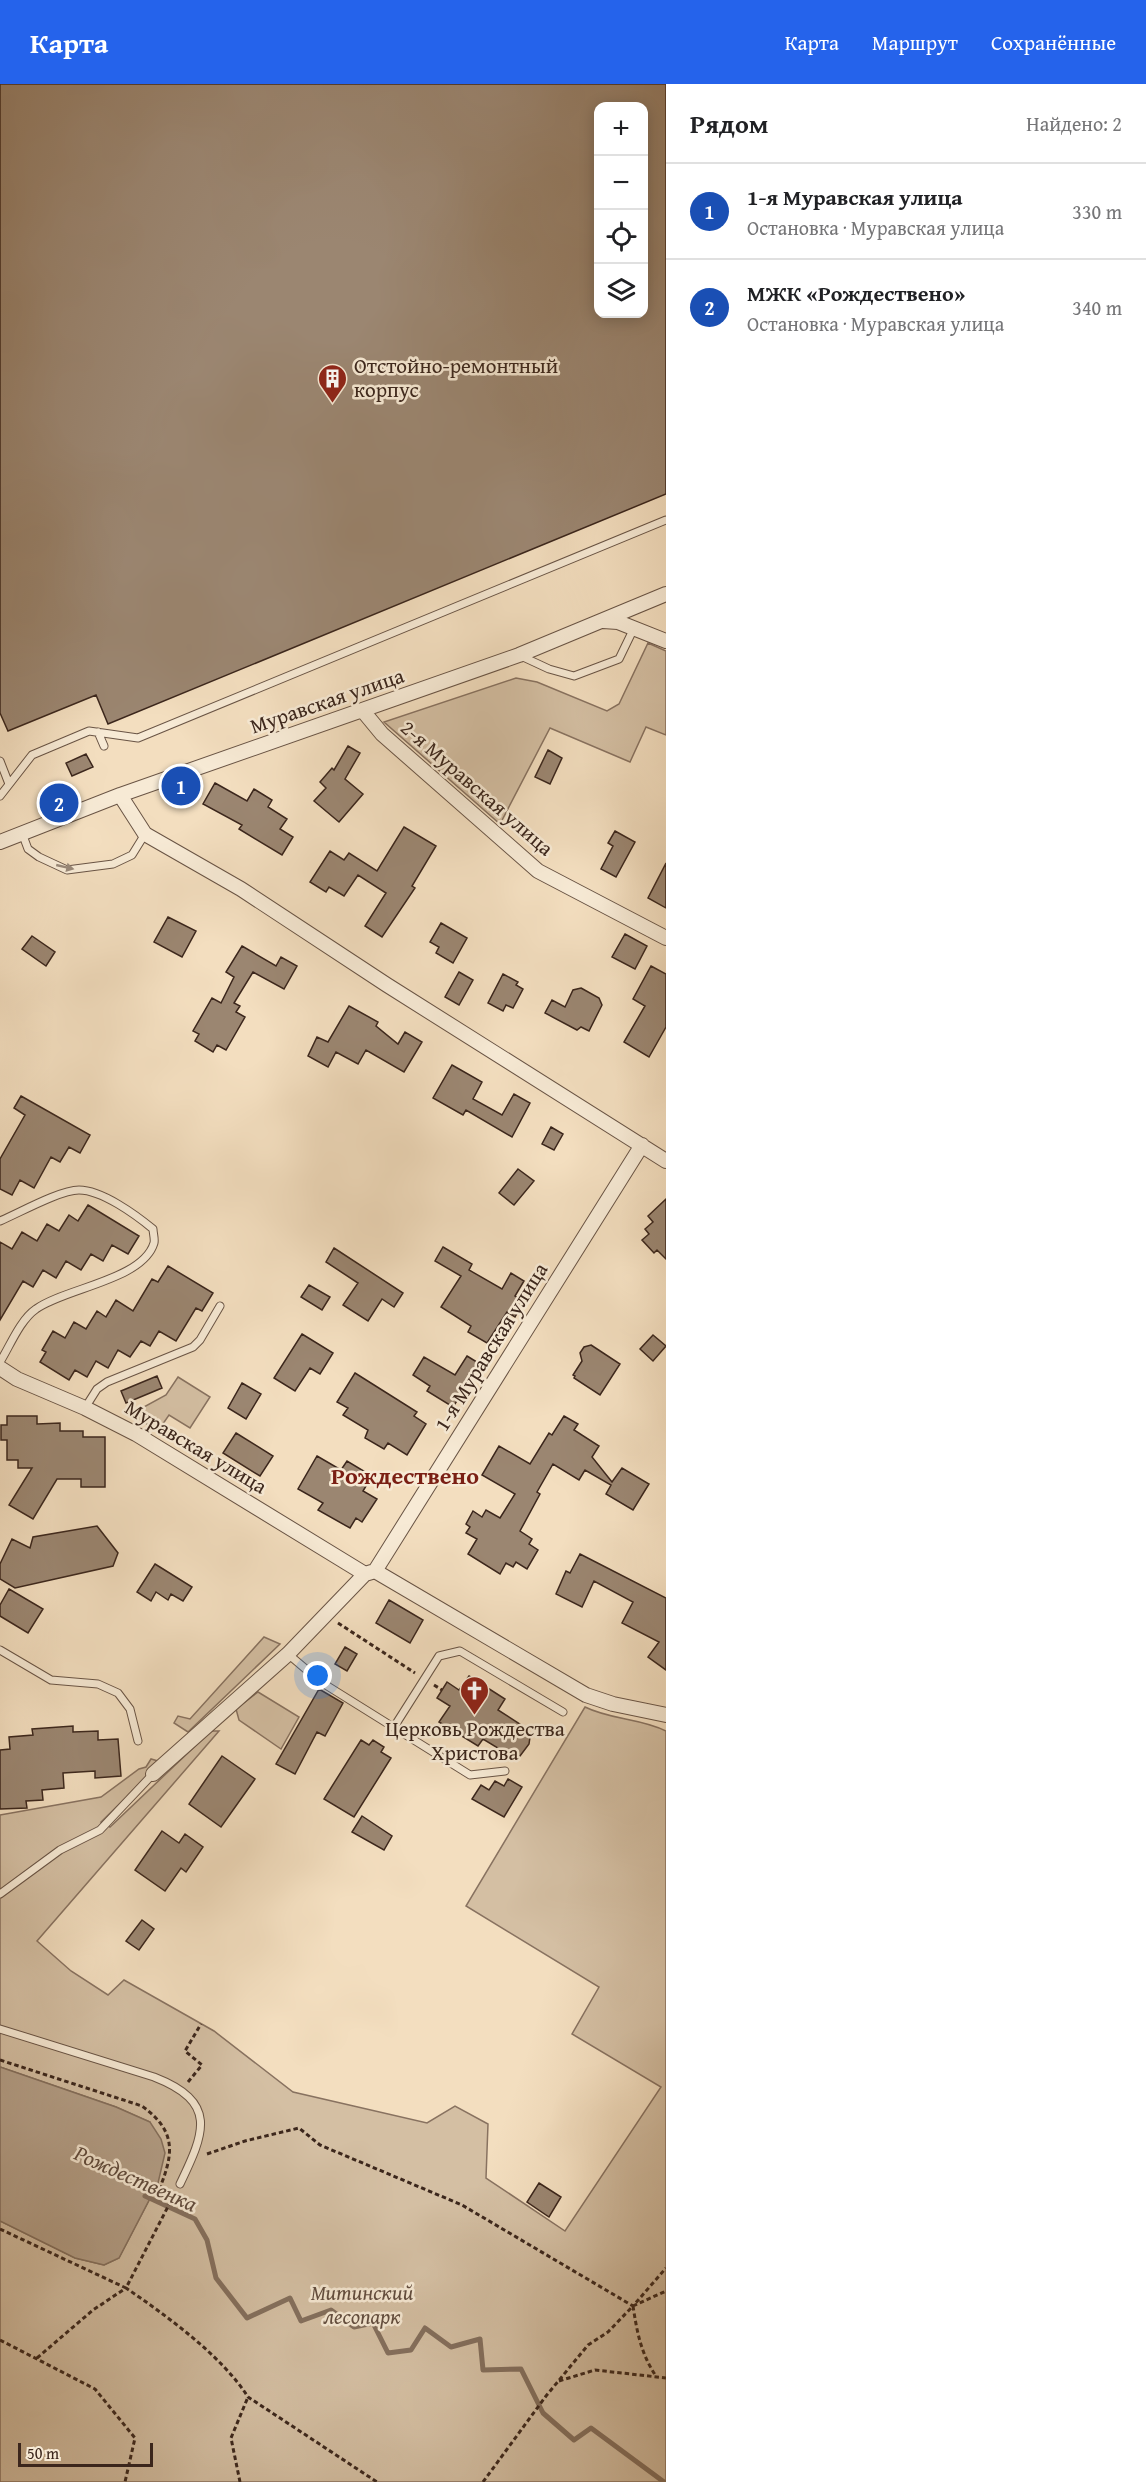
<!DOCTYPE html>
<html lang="ru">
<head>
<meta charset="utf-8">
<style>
	body { margin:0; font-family:"Gentium Book Plus",serif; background:#f6f6f6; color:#202124 }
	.controls { position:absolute; right:18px; top:18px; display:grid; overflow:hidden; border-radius:12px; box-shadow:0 3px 15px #0003 }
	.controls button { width:54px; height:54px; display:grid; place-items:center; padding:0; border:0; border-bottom:2px solid #e0e0e0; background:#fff; color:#202124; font:30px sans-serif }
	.scale { position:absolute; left:18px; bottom:15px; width:135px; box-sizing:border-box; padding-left:6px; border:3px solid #3b261c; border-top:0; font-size:16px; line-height:21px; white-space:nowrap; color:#3b261c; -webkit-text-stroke:4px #f7ead5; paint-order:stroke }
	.you { position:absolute; left:318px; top:1592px; width:21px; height:21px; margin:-15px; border:4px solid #fff; border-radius:50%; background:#1a73e8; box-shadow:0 0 0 9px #1a73e833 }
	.badge { display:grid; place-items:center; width:39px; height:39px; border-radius:50%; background:#2563eb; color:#fff; font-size:20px; font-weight:700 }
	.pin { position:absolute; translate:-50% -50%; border:3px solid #fff; box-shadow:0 2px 6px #0006 }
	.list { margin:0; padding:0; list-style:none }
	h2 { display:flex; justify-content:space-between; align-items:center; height:78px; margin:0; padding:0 24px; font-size:26px }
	h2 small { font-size:20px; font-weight:400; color:#757577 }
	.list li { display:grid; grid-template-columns:39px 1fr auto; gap:18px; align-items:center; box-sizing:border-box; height:96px; padding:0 24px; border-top:2px solid #e0e0e0 }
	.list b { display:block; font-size:22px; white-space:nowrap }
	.list p { margin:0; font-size:20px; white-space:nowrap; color:#757577 }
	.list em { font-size:20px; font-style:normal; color:#757577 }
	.icon { flex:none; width:33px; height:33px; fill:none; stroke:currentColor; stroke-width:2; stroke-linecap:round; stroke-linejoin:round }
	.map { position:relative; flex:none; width:666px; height:2398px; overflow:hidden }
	header { display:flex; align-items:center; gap:36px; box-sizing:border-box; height:84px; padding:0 30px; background:#2563eb; color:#fff }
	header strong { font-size:28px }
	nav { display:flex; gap:33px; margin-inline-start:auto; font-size:21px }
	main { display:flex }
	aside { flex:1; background:#fff }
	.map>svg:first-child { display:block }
	.green { fill:#d4bfa3; stroke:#887260; stroke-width:1.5 }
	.water { fill:#b49f88; stroke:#846f5d; stroke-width:1.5 }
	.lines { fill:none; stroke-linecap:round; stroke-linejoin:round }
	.stream { stroke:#846f5d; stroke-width:5 }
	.building { fill:#9b8671; stroke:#3b261c; stroke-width:1.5; fill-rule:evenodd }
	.service-casing { stroke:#695445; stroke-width:9 }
	.minor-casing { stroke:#695445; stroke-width:16 }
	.path { stroke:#3b261c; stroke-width:3; stroke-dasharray:4.5 3; stroke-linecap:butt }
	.service { stroke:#f7ead5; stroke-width:7 }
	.minor { stroke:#f7ead5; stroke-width:14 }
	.oneway { fill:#998878 }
	.labels { text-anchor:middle; stroke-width:5; stroke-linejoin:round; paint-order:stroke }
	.poi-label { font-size:21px; fill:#3b261c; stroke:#f7ead5; text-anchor:start }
	.street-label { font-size:21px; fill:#3b261c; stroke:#f7ead5 }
	.park-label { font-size:21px; font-style:italic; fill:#614c3e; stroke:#f7ead5 }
	.water-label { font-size:22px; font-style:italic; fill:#5f4a3c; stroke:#f7ead5 }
	.quarter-label { font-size:24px; font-weight:bold; fill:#7a1f14; stroke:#f7ead5 }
</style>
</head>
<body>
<header>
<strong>Карта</strong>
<nav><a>Карта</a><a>Маршрут</a><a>Сохранённые</a></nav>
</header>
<main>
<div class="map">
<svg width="666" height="2398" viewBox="0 0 666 2398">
	<rect width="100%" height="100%" fill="#f3debf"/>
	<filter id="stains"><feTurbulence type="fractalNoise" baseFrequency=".00333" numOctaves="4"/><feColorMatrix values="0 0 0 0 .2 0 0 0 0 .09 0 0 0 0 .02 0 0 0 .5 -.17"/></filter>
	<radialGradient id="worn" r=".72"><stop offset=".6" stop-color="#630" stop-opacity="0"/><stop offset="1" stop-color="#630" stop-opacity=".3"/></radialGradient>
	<path class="green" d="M648,559L666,567V651L646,643L630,678L550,644L500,740L384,638L516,594L537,598L607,627L619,620Z
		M178,1293L210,1313L190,1344L169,1331L158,1347L131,1330L166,1311Z
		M264,1553L280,1560L188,1648L174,1639L178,1632L190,1635Z
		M258,1608L299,1633L281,1665L239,1636L236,1625Z
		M585,1623C611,1636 640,1634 666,1647V2398H0V2137L75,2174L104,2181L119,2174L158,2099L150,2038L116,2023L0,1983V1731L101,1713L139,1685L146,1683L151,1675L158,1677L152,1688L101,1738L110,1743L211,1647H219L37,1857L71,1887L108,1911L124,1896L214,1947L293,2008L427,2039L455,2022L488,2040L486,2094L565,2147L661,2003L572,1950L599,1903L466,1822Z"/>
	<path class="water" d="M0,1983L116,2023L150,2038L161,2055L165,2069L158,2099L119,2174L104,2181L75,2174L0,2137Z"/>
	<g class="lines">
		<path class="stream" d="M145,2112L195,2135L207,2156L216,2194L247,2234L290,2214L301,2237L331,2226L354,2243L373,2239L388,2269L411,2266L425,2244L451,2263L480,2255L483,2286L521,2285L543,2329L574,2356L591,2344L664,2398"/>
	</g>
	<path class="building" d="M0,0H666V410L108,640L96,611L8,647L0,629ZM598,22H644V230H598Z
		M348,662L360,669L345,695L363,710L339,738L314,717L326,704L320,698L332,684L334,686Z
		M548,666L562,674L550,700L535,693Z
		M86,670L93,683L72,692L66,679Z
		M215,699L247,717L254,705L272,716L268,723L287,735L280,745L293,753L282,771L239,745L242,741L203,720Z
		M404,743L436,762L412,802L415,804L382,853L365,842L386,809L358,791L344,812L329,803L326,808L310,798L330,767L344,776L349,769L377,787Z
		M615,747L635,758L616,793L601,785L613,762L608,759Z
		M666,779V824L648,814Z
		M168,833L196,847L182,873L154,858Z
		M441,839L467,854L453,879L436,869L439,863L430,858Z
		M625,850L647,862L635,885L612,873Z
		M32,852L55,868L46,882L22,865Z
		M242,862L276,882L281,873L297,882L284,905L253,888L234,919L240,922L236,928L245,933L226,966L217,961L213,968L195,957L199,950L193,947L212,914L221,919L234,893L226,888Z
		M651,882L666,890V943L649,973L624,958L645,922L633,915Z
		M459,888L473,896L459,921L445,913Z
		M503,890L518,898L516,901L523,905L513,924L506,921L503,927L488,919Z
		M581,904L599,914L602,921L589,947L581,943L577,946L545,929L552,916L565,923L573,906Z
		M349,922L378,938L376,942L398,960L405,948L422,958L404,988L366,966L358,980L336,968L328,983L308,972L317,953L328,958Z
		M452,981L482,998L473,1015L502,1031L514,1010L530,1019L512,1053L466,1026L463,1031L433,1014Z
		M21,1012L90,1051L80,1069L69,1063L60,1078L51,1073L34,1104L20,1096L12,1111L0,1105V1075L25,1031L14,1024Z
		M551,1043L563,1050L554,1066L542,1060Z
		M518,1085L534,1097L514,1121L499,1109Z
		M666,1115V1175L657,1166L654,1169L642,1156L649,1150L645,1145L653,1138L648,1132Z
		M88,1121L139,1152L128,1170L112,1161L103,1177L91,1170L81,1186L66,1177L56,1194L43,1186L33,1203L23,1197L0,1236V1158L12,1165L22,1148L37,1157L47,1140L59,1147L69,1131L78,1137Z
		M443,1163L472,1180L469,1186L502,1205L511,1189L524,1197L515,1212L524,1217L515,1233L507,1228L487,1259L468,1248L471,1242L441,1223L461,1192L435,1177Z
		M334,1164L403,1209L394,1223L382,1215L368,1237L343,1221L358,1199L326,1178Z
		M168,1182L213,1209L202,1227L196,1224L176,1257L159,1247L150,1262L141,1257L130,1273L118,1266L108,1284L96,1277L87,1293L75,1286L69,1296L40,1278L46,1268L42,1266L53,1247L65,1254L74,1238L86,1245L97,1227L106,1233L116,1216L133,1227L152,1195L158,1198Z
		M309,1201L330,1213L322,1226L301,1213Z
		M302,1250L333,1269L320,1290L310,1284L295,1307L274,1294Z
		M653,1251L666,1262L653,1277L640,1265Z
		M591,1261L620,1280L600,1311L574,1294L575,1292L573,1291L582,1277L580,1269L584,1263Z
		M467,1272L485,1283L477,1296L472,1293L453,1323L427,1307L430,1302L413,1291L424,1273L455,1291Z
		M355,1289L417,1328L414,1332L426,1340L407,1371L388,1359L384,1365L365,1354L368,1346L343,1331L348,1324L337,1318Z
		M157,1292L162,1304L126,1319L121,1307Z
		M242,1299L261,1310L246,1335L228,1324Z
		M7,1332H37V1340L60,1339V1347H83V1353H105V1403H81V1395H57L33,1435L9,1421L32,1384H18V1376H7V1356H1V1341H7Z
		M564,1332L578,1340L574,1346L599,1362L592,1373L612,1398L622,1384L649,1400L633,1426L606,1410L611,1401L585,1386L579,1396L553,1380L537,1408L540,1410L520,1447L532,1455L529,1460L538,1466L527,1485L516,1478L513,1483L506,1479L500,1490L468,1470L477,1455L466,1449L470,1443L466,1440L473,1427L482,1433L486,1426L500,1434L515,1410L482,1391L499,1362L530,1380L549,1349L552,1351Z
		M236,1349L273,1372L260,1392L223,1369Z
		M317,1372L341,1386L347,1377L372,1392L363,1407L377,1415L362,1438L356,1434L350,1444L318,1426L323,1419L298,1405Z
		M97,1442L118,1469L113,1482L15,1504L0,1495V1480L12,1455L30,1464L33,1453Z
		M580,1470L666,1514V1586L648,1573L659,1558L622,1539L633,1518L594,1497L582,1523L556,1510L566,1487L570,1489Z
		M155,1480L192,1503L183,1517L171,1510L168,1516L156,1508L151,1517L137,1508Z
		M9,1505L43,1525L28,1549L0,1532V1521Z
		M389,1516L423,1536L410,1559L376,1539Z
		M345,1563L357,1570L347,1587L335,1580Z
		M469,1592L505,1615L498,1626L526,1644L530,1653L529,1660L520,1672H511L483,1655L478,1662L439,1638L450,1622L437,1614L447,1598L459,1606Z
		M319,1605L343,1619L325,1652L317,1648L295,1690L276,1680Z
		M73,1642V1648L98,1647V1656L118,1655L121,1692L95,1694V1687L63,1689L64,1704L42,1706L43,1716L26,1717L27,1724L0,1725V1666L10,1665L9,1653L33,1651L32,1645Z
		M361,1656L369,1661L373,1656L384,1663L381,1668L391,1674L354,1733L324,1715Z
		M222,1672L255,1695L221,1743L189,1720Z
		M508,1695L522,1703L504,1733L472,1715L481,1701L489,1706L495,1697L504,1702Z
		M362,1732L392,1752L384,1766L352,1748Z
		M162,1747L179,1759L185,1750L203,1763L186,1788L181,1784L165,1807L135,1786Z
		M142,1836L154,1845L139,1866L126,1857Z
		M539,2099L561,2113L549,2133L527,2118Z"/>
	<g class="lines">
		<defs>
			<path id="service" d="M521,572L549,585L574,592L619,575L634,544
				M98,648L104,662
				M0,677L9,700
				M0,712L32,671L89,647L138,654L666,436
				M22,749L28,765L39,773L67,786L113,780L132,771L145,750
				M0,1137C19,1129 60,1106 79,1106C102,1106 136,1131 153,1145C153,1149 155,1155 154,1159C143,1196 65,1204 36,1225C20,1236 10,1262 0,1278
				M85,1324L97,1305L107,1298L193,1263L200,1256L220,1222
				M0,1566L51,1596L98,1600L118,1609L130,1625L138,1657
				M288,1570L321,1598L470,1691L505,1687
				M394,1643L439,1572L460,1567L563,1628
				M0,1810L60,1766L100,1746L153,1690
				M0,1945L154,1993C218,2018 205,2048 180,2100"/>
			<path id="minor" d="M603,537L618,538L666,557
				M363,627L382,650L538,787L666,854
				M120,711L145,750L241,805L387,901L666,1077
				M0,758L120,711L519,571L666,510
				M0,1284L17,1295L85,1324L136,1350L365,1490
				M375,1487L586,1611L613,1620L666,1631
				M153,1690L288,1570L365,1490L375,1487L642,1061"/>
		</defs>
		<use href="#service" class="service-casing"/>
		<use href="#minor" class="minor-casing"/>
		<path class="path" d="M338,1539L415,1589
			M434,1601L442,1606
			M0,1976L142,2022C179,2049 173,2072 157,2111
			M188,1998L202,1981L185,1967L201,1940
			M207,2070L245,2057L299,2044L320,2061L462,2121L633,2222L666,2184
			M0,2145L126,2204L175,2109
			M633,2222C637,2248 641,2270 656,2292
			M0,2256L95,2305L135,2354L125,2398
			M37,2274L93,2226L126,2204C167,2232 222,2272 248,2313L377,2398
			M559,2297L595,2286L666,2294
			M240,2398L231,2354L248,2313
			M483,2398L546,2312L588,2261L608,2248L633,2222L666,2207"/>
		<use href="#service" class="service"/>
		<use href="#minor" class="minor"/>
	</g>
	<defs><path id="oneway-solid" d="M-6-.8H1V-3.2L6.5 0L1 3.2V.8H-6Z" transform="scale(1.5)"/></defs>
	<use class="oneway" href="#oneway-solid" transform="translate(65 783) rotate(13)"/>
	<defs>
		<symbol id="building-pin" viewBox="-11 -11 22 30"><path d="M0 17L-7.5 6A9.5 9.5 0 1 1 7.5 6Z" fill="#8f2418" stroke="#f7ead5"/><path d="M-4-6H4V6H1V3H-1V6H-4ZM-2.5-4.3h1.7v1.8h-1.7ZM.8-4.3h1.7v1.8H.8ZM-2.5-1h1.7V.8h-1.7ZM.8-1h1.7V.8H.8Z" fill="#fff"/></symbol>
		<symbol id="church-pin" viewBox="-11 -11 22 30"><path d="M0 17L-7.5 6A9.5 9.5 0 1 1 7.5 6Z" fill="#8f2418" stroke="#f7ead5"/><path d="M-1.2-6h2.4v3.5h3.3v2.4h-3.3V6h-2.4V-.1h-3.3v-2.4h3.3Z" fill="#fff"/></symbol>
	</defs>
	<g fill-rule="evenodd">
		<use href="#building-pin" x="316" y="278" width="33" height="45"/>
		<use href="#church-pin" x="458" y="1590" width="33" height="45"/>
	</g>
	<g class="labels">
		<g class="poi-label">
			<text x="354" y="289">Отстойно-ремонтный<tspan x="354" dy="24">корпус</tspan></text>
			<text x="475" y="1652" text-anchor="middle">Церковь Рождества<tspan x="475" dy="24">Христова</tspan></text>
		</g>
		<g class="street-label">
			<text transform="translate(327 617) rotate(-19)" y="7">Муравская улица</text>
			<text transform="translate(477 704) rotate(41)" y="7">2-я Муравская улица</text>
			<text transform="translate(491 1263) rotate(-58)" y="7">1-я Муравская улица</text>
			<text transform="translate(196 1363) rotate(31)" y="7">Муравская улица</text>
		</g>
		<g class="park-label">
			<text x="362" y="2216">Митинский<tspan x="362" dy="24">лесопарк</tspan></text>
		</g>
		<g class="water-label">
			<text transform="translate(136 2094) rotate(24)" y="8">Рождественка</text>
		</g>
		<g class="quarter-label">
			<text x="405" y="1400">Рождествено</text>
		</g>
	</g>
	<rect width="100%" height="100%" filter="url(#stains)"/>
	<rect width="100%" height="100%" fill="url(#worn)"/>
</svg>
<div class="controls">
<button>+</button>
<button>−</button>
<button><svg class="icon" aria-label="locate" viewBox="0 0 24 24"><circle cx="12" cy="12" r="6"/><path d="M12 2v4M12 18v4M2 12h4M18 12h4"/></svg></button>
<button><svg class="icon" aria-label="layers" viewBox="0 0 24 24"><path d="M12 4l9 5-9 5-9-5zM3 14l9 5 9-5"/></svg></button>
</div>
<div class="scale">50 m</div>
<div class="you"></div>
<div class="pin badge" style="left:181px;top:702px;background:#1a4fb4">1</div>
<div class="pin badge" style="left:59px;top:719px;background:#1a4fb4">2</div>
</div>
<aside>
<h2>Рядом<small>Найдено: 2</small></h2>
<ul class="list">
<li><span class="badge" style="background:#1a4fb4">1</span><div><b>1-я Муравская улица</b><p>Остановка · Муравская улица</p></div><em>330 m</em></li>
<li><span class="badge" style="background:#1a4fb4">2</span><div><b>МЖК «Рождествено»</b><p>Остановка · Муравская улица</p></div><em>340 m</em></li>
</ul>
</aside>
</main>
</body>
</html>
